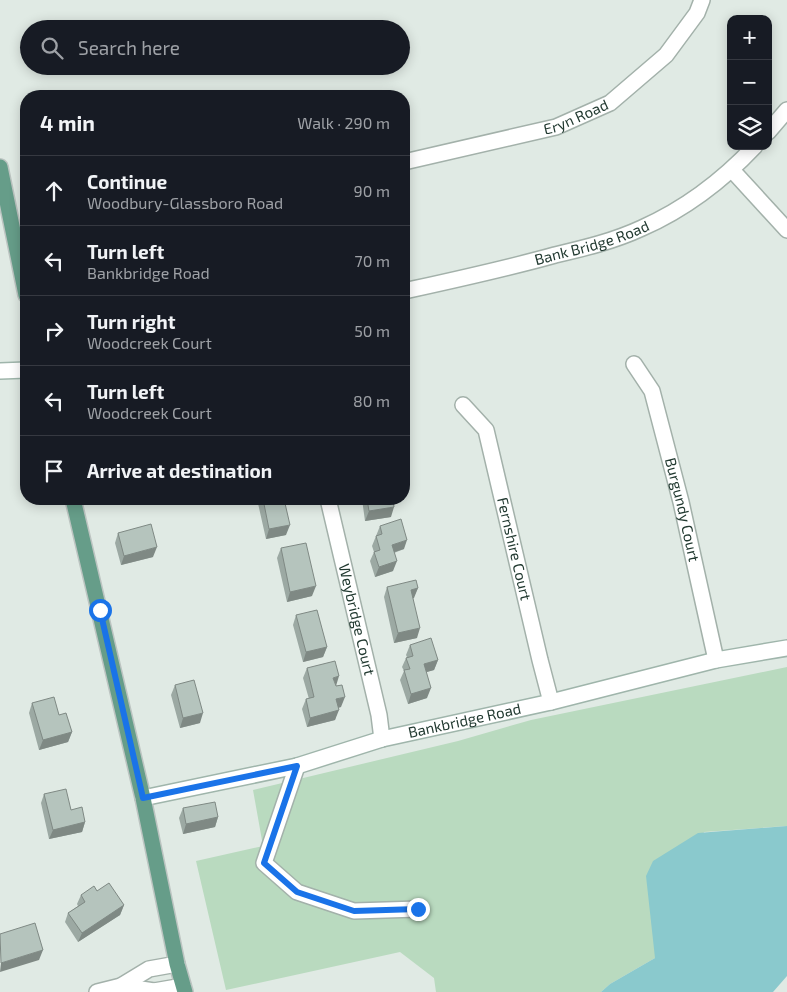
<!DOCTYPE html>
<html lang="en">
<head>
<meta charset="utf-8">
<style>
	body { margin:0; font-family:"Exo 2",sans-serif; background:#20242c; color:#f1f3f6 }
	.controls { position:absolute; right:15px; top:15px; display:grid; overflow:hidden; border-radius:10px; box-shadow:0 2px 12px #0003 }
	.controls button { width:45px; height:45px; display:grid; place-items:center; padding:0; border:0; border-bottom:1px solid #363941; background:#171b24; color:#f1f3f6; font:25px sans-serif }
	.stop { position:absolute; width:15px; height:15px; margin:-11px; border:4px solid #1a73e8; border-radius:50%; background:#fff }
	.stop.end { background:#1a73e8; border-color:#fff; box-shadow:0 1px 5px #0008 }
	.list { margin:0; padding:0; list-style:none }
	h2 { display:flex; justify-content:space-between; align-items:center; height:65px; margin:0; padding:0 20px; font-size:21px }
	h2 small { font-size:16px; font-weight:400; color:#9ea1a6 }
	.list li { display:grid; grid-template-columns:32px 1fr auto; gap:15px; align-items:center; box-sizing:border-box; height:70px; padding:0 20px; border-top:1px solid #363941 }
	.list b { display:block; font-size:19px; white-space:nowrap }
	.list p { margin:0; font-size:16px; white-space:nowrap; color:#9ea1a6 }
	.list em { font-size:16px; font-style:normal; color:#9ea1a6 }
	.icon { flex:none; width:28px; height:28px; fill:none; stroke:currentColor; stroke-width:2; stroke-linecap:round; stroke-linejoin:round }
	.map { position:relative; flex:none; width:787px; height:992px; overflow:hidden }
	.search { position:absolute; background:#171b24; box-shadow:0 2px 12px #0003; left:20px; top:20px; width:390px; height:55px; display:flex; align-items:center; gap:12px; box-sizing:border-box; padding:0 18px; border-radius:28px; color:#9ea1a6; font-size:19px }
	.panel { position:absolute; background:#171b24; box-shadow:0 2px 12px #0003; left:20px; top:90px; width:390px; height:415px; border-radius:20px }
	.map>svg:first-child { display:block }
	.green { fill:#b9dabf }
	.water { fill:#8ac9cd }
	.lines { fill:none; stroke-linecap:round; stroke-linejoin:round }
	.street-casing { stroke:#a3b1aa; stroke-width:18 }
	.secondary-casing { stroke:#9fb5ab; stroke-width:18 }
	.primary-casing { stroke:#bcc4c1; stroke-width:18 }
	.street { stroke:#fff; stroke-width:15 }
	.secondary { stroke:#fff; stroke-width:15 }
	.primary { stroke:#669d89; stroke-width:15 }
	.wall { fill:#9ca9a3 }
	.shaded-wall { fill:#7f8984 }
	.building { fill:#b5c4bd; stroke:#7f8984 }
	.route { stroke:#1a73e8; stroke-width:6 }
	.labels { text-anchor:middle; stroke-width:4; stroke-linejoin:round; paint-order:stroke }
	.street-label { font-size:15px; fill:#213930; stroke:#f0f7f2 }
</style>
</head>
<body>
<div class="map">
<svg width="787" height="992" viewBox="0 0 787 992">
	<rect width="100%" height="100%" fill="#e0eae4"/>
	<path class="green" d="M787,667V826L704,832L655,958L610,984L601,992H436L434,978L400,952L226,990L196,861L263,846L253,790L458,741L531,720Z"/>
	<path class="water" d="M787,826V976L773,992H601L610,984L655,958L646,876L653,861L698,833Z"/>
	<g class="lines">
		<defs>
			<g id="street">
				<path d="M768,132L787,110"/>
				<path id="s1" d="M404,162L556,127L610,103L666,55L697,13L702,0"/>
				<path d="M732,170L787,230"/>
				<path id="s2" d="M404,291C454,280 505,269 555,255C585,248 614,241 642,228C685,209 723,180 755,146"/>
				<path id="s3" d="M634,364L652,391L681,502L716,660"/>
				<path id="s4" d="M463,405L486,430L540,660L551,702"/>
				<path id="s5" d="M328,499L379,715L382,739"/>
				<path d="M297,766L264,863L297,892L354,911L418,909"/>
				<path d="M121,986L154,991L183,986"/>
				<path d="M97,992L121,986L149,969L177,964"/>
			</g>
			<g id="secondary">
				<path d="M0,371L26,370"/>
				<path id="s6" d="M143,798L297,766L382,739L551,702L716,660L787,648"/>
			</g>
			<path id="primary" d="M0,167L26,295
				M73,499L143,798L177,964L185,992"/>
		</defs>
		<use href="#street" class="street-casing"/>
		<use href="#secondary" class="secondary-casing"/>
		<use href="#primary" class="primary-casing"/>
		<use href="#street" class="street"/>
		<use href="#secondary" class="secondary"/>
		<use href="#primary" class="primary"/>
	</g>
	<path class="wall" d="M257,499H284L286,535L266,539Z
		M362,499H386L391,517L365,521Z
		M380,526L404,549L394,553L393,571L375,577L370,561L374,552L372,546Z
		M118,533L153,557L121,565L115,543Z
		M281,548L312,596L287,602L277,558Z
		M387,587L418,588L413,598L417,638L394,643L384,597Z
		M296,615L327,647L323,657L303,662L293,625Z
		M410,645L438,660L434,670L426,672L427,698L408,704L400,680L404,671L402,667L406,658L407,657L406,655Z
		M307,668L336,686L341,707L338,708L335,720L307,727L302,709L306,699H309L303,678Z
		M175,685L200,723L180,728L171,695Z
		M32,703L59,715L72,732L68,742L39,750L29,713Z
		M44,794L71,810L85,822L82,832L49,839L41,803Z
		M183,808L218,817L215,827L183,834L179,818Z
		M97,891L124,905L120,915L78,942L65,922L68,913L78,906L77,904L81,895Z"/>
	<path class="shaded-wall" d="M394,507L391,517L365,521L369,511Z
		M290,525L286,535L266,539L269,529Z
		M407,540L404,549L388,554L392,545Z
		M157,547L153,557L121,565L124,556Z
		M397,561L393,571L375,577L379,567Z
		M316,586L312,596L287,602L290,592Z
		M418,588L414,598L408,600L411,590Z
		M420,628L417,638L394,643L398,633Z
		M327,647L323,657L303,662L306,652Z
		M438,660L434,670L420,674L424,664Z
		M339,676L336,686L333,678Z
		M431,688L427,698L408,704L411,694Z
		M345,697L341,707L332,709L336,699Z
		M339,710L335,720L307,727L310,718Z
		M203,713L200,723L180,728L183,718Z
		M72,732L68,742L39,750L43,740Z
		M218,817L215,827L183,834L186,824Z
		M85,822L82,832L49,839L53,830Z
		M124,905L120,915L78,942L82,933Z
		M43,950L39,960L0,972L1,963Z"/>
	<path class="building" d="M263,499H284L290,525L269,529Z
		M367,499H393L394,507L369,511Z
		M401,519L407,540L392,545L397,561L379,567L374,552L380,550L376,536L382,534L380,526Z
		M151,524L157,547L124,556L118,533Z
		M306,543L316,586L290,592L281,548Z
		M416,580L418,588L411,590L420,628L398,633L387,587Z
		M317,610L327,647L306,652L296,615Z
		M431,638L438,660L424,664L431,688L411,694L404,670L410,669L406,658L413,656L410,645Z
		M335,661L339,676L333,678L336,686L342,685L345,697L336,699L339,710L310,718L306,699L314,697L307,668Z
		M194,680L203,713L183,718L175,685Z
		M54,697L59,715L66,713L72,732L43,740L32,703Z
		M66,789L71,810L82,807L85,822L53,830L44,794Z
		M215,802L218,817L186,824L183,808Z
		M109,883L124,905L82,933L68,913L85,902L81,895L94,886L97,891Z
		M35,923L43,950L1,963L0,934Z"/>
	<g class="lines">
		<path class="route" d="M100,610L143,798L297,766L264,863L297,892L354,911L418,909"/>
	</g>
	<g class="labels">
		<g class="street-label">
			<text dy="5" stroke="none"><textPath href="#s1" startOffset="178">Eryn Road</textPath></text>
			<text dy="5" stroke="none"><textPath href="#s2" startOffset="194">Bank Bridge Road</textPath></text>
			<text dy="5" stroke="none"><textPath href="#s3" startOffset="155">Burgundy Court</textPath></text>
			<text dy="5" stroke="none"><textPath href="#s4" startOffset="156">Fernshire Court</textPath></text>
			<text dy="5" stroke="none"><textPath href="#s5" startOffset="124">Weybridge Court</textPath></text>
			<text dy="5" stroke="none"><textPath href="#s6" startOffset="331">Bankbridge Road</textPath></text>
		</g>
	</g>
</svg>
<div class="controls">
<button>+</button>
<button>−</button>
<button><svg class="icon" aria-label="layers" viewBox="0 0 24 24"><path d="M12 4l9 5-9 5-9-5zM3 14l9 5 9-5"/></svg></button>
</div>
<div class="stop" style="left:100px;top:610px"></div>
<div class="stop end" style="left:418px;top:909px"></div>
<div class="search"><svg class="icon" aria-label="search" viewBox="0 0 24 24"><circle cx="10" cy="10" r="6"/><path d="M15 15l6 6"/></svg>Search here</div>
<section class="panel">
<h2>4 min<small>Walk · 290 m</small></h2>
<ul class="list">
<li><svg class="icon" aria-label="ahead" viewBox="0 0 24 24"><path d="M12 20V5M6 11l6-6 6 6"/></svg><div><b>Continue</b><p>Woodbury-Glassboro Road</p></div><em>90 m</em></li>
<li><svg class="icon" aria-label="left" viewBox="0 0 24 24"><path d="M17 20v-9H6M10 6l-5 5 5 5"/></svg><div><b>Turn left</b><p>Bankbridge Road</p></div><em>70 m</em></li>
<li><svg class="icon" aria-label="right" viewBox="0 0 24 24"><path d="M7 20v-9h11M14 6l5 5-5 5"/></svg><div><b>Turn right</b><p>Woodcreek Court</p></div><em>50 m</em></li>
<li><svg class="icon" aria-label="left" viewBox="0 0 24 24"><path d="M17 20v-9H6M10 6l-5 5 5 5"/></svg><div><b>Turn left</b><p>Woodcreek Court</p></div><em>80 m</em></li>
<li><svg class="icon" aria-label="arrive" viewBox="0 0 24 24"><path d="M6 21V4h12l-3 4 3 4H6"/></svg><div><b>Arrive at destination</b></div></li>
</ul>
</section>
</div>
</body>
</html>
